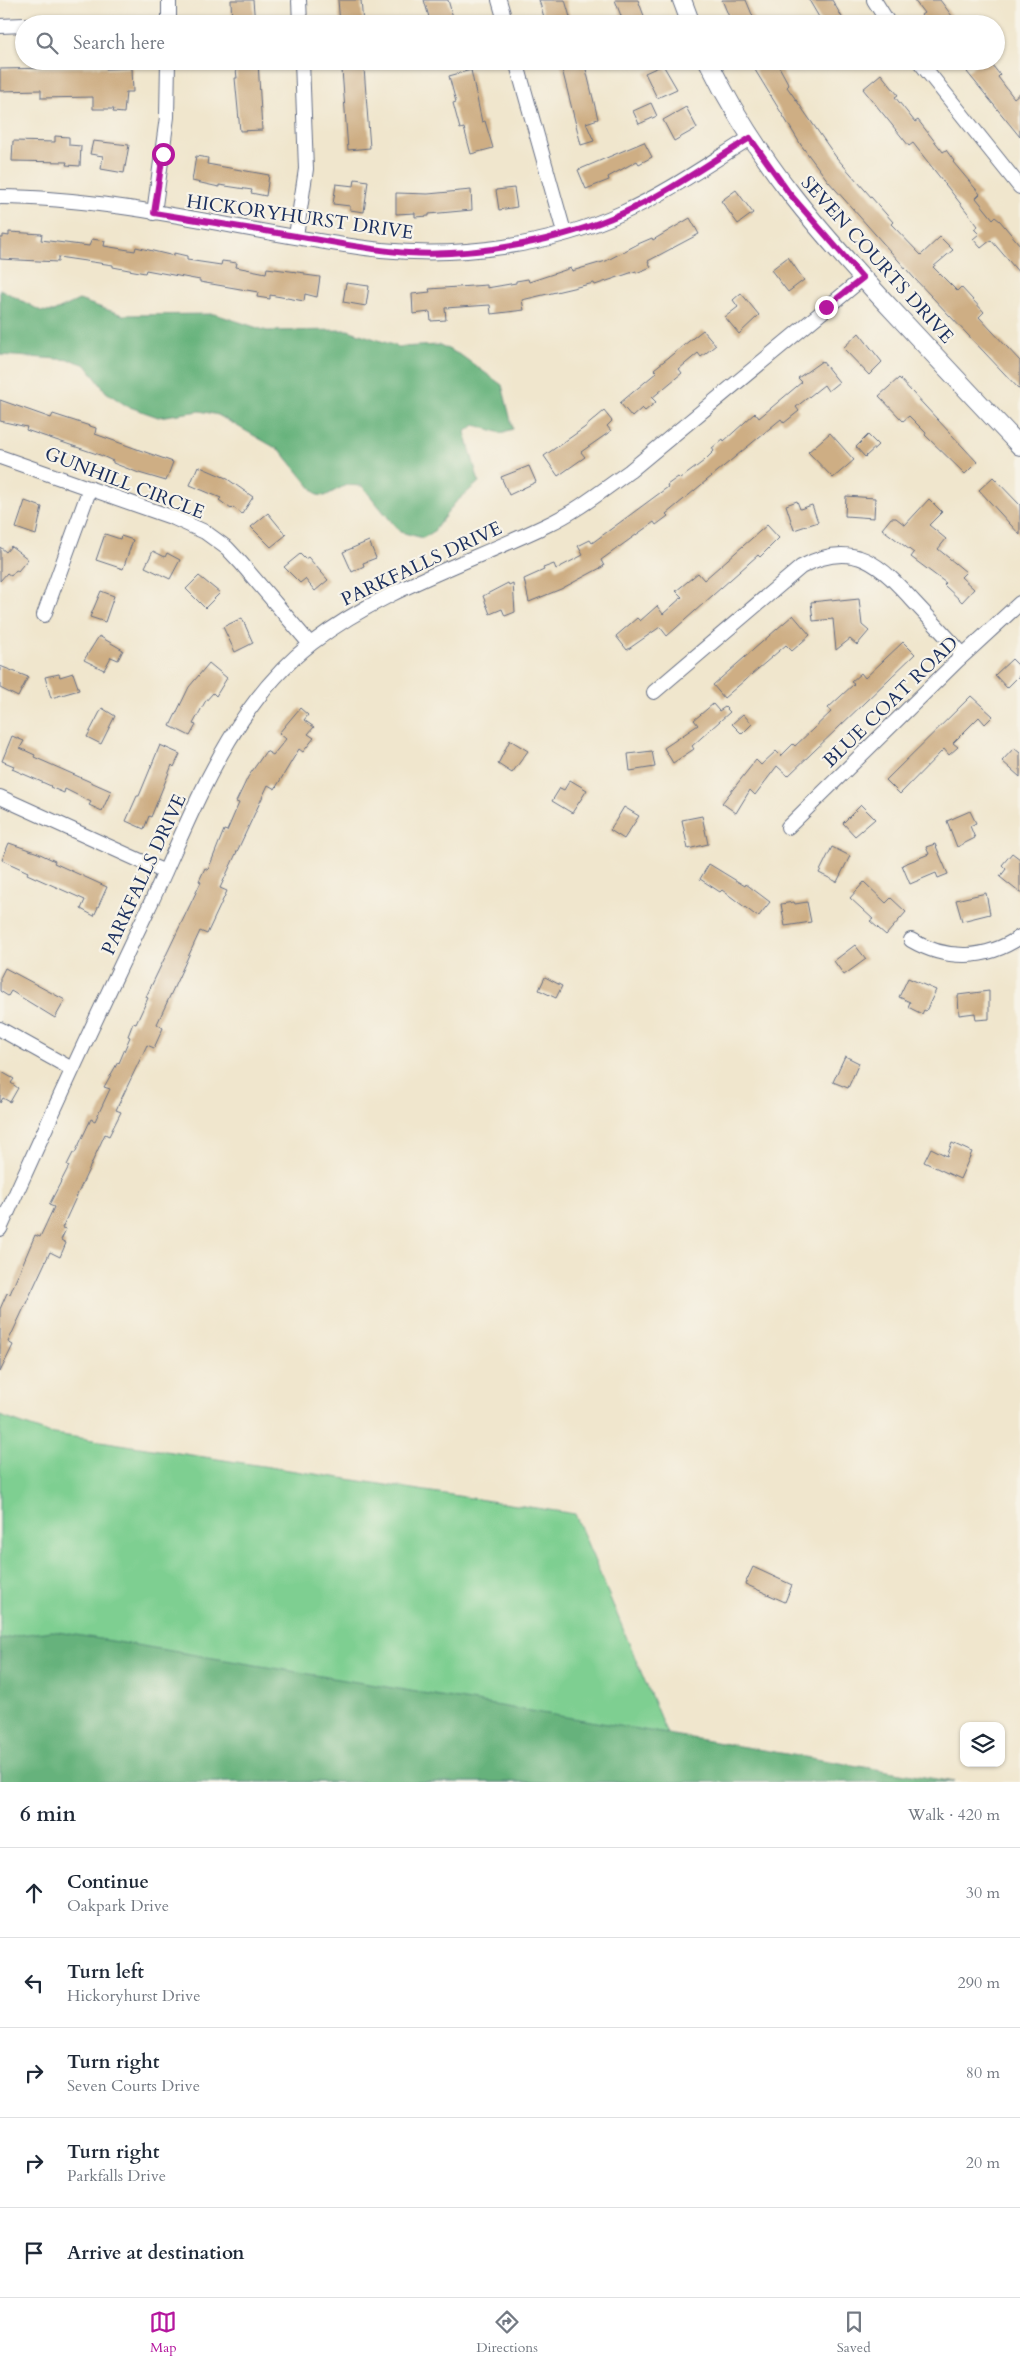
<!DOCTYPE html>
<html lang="en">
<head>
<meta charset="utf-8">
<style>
	body { margin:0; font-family:Cardo,serif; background:#f6f6f7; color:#1f2937 }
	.controls { position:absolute; right:15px; bottom:15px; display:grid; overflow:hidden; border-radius:10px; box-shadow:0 1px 4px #0004 }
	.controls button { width:45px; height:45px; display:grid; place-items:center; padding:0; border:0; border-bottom:1px solid #e0e1e3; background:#fff; color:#1f2937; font:25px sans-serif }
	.stop { position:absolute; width:15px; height:15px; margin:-11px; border:4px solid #b5179e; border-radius:50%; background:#fff }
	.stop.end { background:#b5179e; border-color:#fff; box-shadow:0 1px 5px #0008 }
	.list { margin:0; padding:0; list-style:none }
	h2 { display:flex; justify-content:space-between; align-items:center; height:65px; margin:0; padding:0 20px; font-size:21px }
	h2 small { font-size:16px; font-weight:400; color:#747a83 }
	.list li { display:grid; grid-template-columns:32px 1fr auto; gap:15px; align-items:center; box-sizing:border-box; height:90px; padding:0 20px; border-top:1px solid #e0e1e3 }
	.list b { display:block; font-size:19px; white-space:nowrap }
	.list p { margin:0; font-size:16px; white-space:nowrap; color:#747a83 }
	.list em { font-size:16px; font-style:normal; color:#747a83 }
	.icon { flex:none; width:28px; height:28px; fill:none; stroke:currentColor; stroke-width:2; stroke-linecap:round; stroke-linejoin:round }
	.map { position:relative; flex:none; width:1020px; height:1782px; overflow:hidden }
	.search { position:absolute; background:#fff; box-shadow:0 1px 4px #0004; left:15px; right:15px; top:15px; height:55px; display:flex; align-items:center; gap:12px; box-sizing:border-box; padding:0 18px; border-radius:28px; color:#747a83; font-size:19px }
	.sheet { height:515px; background:#fff }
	nav { display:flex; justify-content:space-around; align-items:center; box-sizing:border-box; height:70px; border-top:1px solid #e0e1e3; background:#fff; font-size:14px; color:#747a83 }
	nav a { display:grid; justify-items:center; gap:2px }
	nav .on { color:#b5179e }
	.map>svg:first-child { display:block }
	.green { fill:#7ecf91; stroke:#4c7f78 }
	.forest { fill:#66b27b; stroke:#40706c }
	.building { fill:#ceae84 }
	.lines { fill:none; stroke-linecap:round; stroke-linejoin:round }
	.minor-casing { stroke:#666f85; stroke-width:16 }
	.tertiary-casing { stroke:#666f85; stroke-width:20 }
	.minor { stroke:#fff; stroke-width:14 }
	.tertiary { stroke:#fff; stroke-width:18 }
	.route { stroke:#b5179e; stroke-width:6 }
	.labels { text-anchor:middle; stroke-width:4.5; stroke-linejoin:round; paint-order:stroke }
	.street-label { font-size:19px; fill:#1b2f5e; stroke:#f7f3e8 }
</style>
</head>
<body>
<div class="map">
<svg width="1020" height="1782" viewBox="0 0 1020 1782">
	<rect width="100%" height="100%" fill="#f7f3e8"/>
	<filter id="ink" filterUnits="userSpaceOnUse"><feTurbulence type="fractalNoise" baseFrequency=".02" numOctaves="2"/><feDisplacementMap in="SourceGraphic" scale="10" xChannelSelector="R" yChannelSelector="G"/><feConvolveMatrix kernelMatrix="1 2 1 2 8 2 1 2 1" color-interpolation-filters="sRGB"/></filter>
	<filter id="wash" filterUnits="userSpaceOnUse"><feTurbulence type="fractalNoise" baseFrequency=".0096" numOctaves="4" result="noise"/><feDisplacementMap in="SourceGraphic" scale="20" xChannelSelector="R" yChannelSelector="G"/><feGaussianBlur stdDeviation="1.12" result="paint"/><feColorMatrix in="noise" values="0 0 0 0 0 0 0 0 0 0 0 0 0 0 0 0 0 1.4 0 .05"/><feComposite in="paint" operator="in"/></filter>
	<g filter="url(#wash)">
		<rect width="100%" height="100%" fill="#f0e6cd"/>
		<path class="green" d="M0,1416L48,1433L575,1514L687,1782H0Z"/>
		<path class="forest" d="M0,289L41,311L53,312L79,300L123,315L215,314L267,331L348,330L399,347L440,345L462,356L502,385L513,429L501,433L475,425L465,432L479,482L455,503L433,532L423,538L400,532L362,486L346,485L325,496L317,495L281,451L218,415L200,411L158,417L127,406L106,392L86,365L72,360L0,355Z
			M52,1631L954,1782H0V1640L20,1635Z"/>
		<g id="blocks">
			<path class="building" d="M231,0H253L255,24H232Z
				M338,0H361L363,24H340Z
				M424,0H448L455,24H431Z
				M539,0H565L572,24H546Z
				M615,0H638L647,24H624Z
				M722,0H746L756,24H732Z
				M809,0H832L846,24H823Z
				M914,0H940L958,24H928L921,15L924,13Z
				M235,61H258L262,130L240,131L235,78H237Z
				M560,61H584L598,119L586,123L594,141L581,145Z
				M771,61H776L789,85L787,87L836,157L893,222L891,224L921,255L940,237L953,250L933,267L957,291L961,287L984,312L979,317L1020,361V390L914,278L828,181L801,145L755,70Z
				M980,61H989L1000,75L998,77L1014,98L1020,93V137L967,72Z
				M663,65L677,89L657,98L645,73Z
				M106,67V69L132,68L133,92H126L124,113L113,112L114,109H93V97L41,98V90L0,91V69Z
				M364,68L370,148L348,150L342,70Z
				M471,70L482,122L485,121L493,148L471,154L464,128L460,129L453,103L456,102L449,76Z
				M881,74L898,95L895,97L915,122L918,120L943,152L946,150L954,161L953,162L980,194L976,198L993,219L995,217L1000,221L1020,245V274L991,240L981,248L973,239L979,234L974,229L978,226L913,143L909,146L863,89Z
				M651,103L657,116L639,124L633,111Z
				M686,107L697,128L674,141L663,120Z
				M55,136L69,137V145L81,146L80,166L66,165L67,162L12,161L13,141L55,142Z
				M93,141L129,145L124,173L101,169L103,156L90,154Z
				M644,142L652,157L639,164L637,161L608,177L609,180L586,189L578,170Z
				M196,156L208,158L207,164L269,175L266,196L251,193L252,190L219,185V187L192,181Z
				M355,179L368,181L364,212L350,210V206L333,204L336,184L354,186Z
				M514,188L517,207L499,210L496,190Z
				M471,190L472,210L429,214V216L415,217V213L396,214V193L428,194Z
				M736,190L753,213L738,224L721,201Z
				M690,218L699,234L648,261L651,267L636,273V271L595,285L594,283L522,300L524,310L491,314L490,305L445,308L446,320L431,321L430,312L413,314L412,294L430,292L429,289L487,285V288L516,283V281L528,279L529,282L571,268L572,271L606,261L638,244L652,238L653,240Z
				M9,232L42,234L41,240L89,246L92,239L105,241L104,246L135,251L136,247L174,256V253L187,256V260L221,265L222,261L237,263L236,267L266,273L267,268L305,273V275L320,277L317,297L305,294L304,301L270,295V299L257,297L258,292L200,282V280L146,270L145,273L113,267V265L58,257V262L0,259V238H3V235L9,236Z
				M788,257L804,280L788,292L771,270Z
				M346,283L369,286L366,306L343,302Z
				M741,293L759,315L739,334L725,317L738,307L733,300Z
				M703,330L716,345L701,357L698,353L679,369L682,373L652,398L656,402L645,411L642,408L632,417L620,403L657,372L654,369Z
				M859,333L882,362L869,375L843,348Z
				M822,361L839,382L828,391L824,385L796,407L799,411L784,423L781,419L666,514L668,516L656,525L654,522L601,560L604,566L561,589L529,602L524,579L544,570L543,568L554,564L556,569L583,555L578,546L590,540L592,543L668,487L667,485L678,477L680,479L704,461L714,451L712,448L723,439L724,441L755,413L759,418L802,382L798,378Z
				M899,378L977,462L965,474L925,435L926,433L909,416L903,421L879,396Z
				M0,400L51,418L53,414L96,428L95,434L173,462L166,481L139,473L113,463V461L100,455L26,430L27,427L0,421Z
				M604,411L612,421L607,426L611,431L581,452L585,457L558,476L544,456L584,428Z
				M830,433L854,460L833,478L808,452Z
				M868,435L878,445L865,457L856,447Z
				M198,466L226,478L253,497L242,514L233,507L231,509L219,500L221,498L190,485Z
				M529,466L536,482L509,495L501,477Z
				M993,477L1020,505V535L979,490Z
				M846,496L875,498L874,518L845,516Z
				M929,499L942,512L929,525L946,539L938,549L966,572L961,577L974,589L962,602L944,585L946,583L911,557L914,553L882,529L891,518H896L905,525Z
				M25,501L42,507L36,535L16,528Z
				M797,501L800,509L812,505L818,522L794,530L786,505Z
				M268,513L286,535L271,547L251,527Z
				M767,525L779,538L760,557L758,555L667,636L660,627L627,650L616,636L637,618L640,621L657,606L663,614L682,597L676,591L698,573L704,580Z
				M105,534L120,539L121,536L133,540L123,569L96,560Z
				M369,541L376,558L363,563L364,566L352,572L343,552Z
				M11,546L28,559L18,571L16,570L11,576L7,573L0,581V547L6,552Z
				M153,551L165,557L167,553L180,560L170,579L145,567Z
				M300,554L305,559L308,557L328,580L315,591L305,579L300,583L284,567Z
				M199,576L220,593L205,608L186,589Z
				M508,583L509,585L513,583L515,612L505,616L502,609L490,614L483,596Z
				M101,591L114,596L105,622L90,617Z
				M840,599V601L859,599L862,625L869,631L857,645L850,639L836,650L833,619L813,621L811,602Z
				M793,615L810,635L792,651L786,645L724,698L713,685Z
				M242,618L253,643L235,652L223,627Z
				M99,636L123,650L118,660L111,657L104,670L84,660Z
				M903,642L915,654L788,776L777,766L755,795L750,790L736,813L722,803L756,760L761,765L776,751L781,756L793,744L795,746L831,712L828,708L854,684L851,682L861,673L865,678Z
				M1012,659L1020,667V675L1007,688L995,675Z
				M209,663L227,678L216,696L213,693L205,702L193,724L196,725L190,736L170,726L189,687Z
				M0,666L28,677L18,697L0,688Z
				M73,673L79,690L51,698L45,677L59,674L60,677Z
				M971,696L993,716L985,724L979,717L953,743L958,747L949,755L944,749L900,794L886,780Z
				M713,704L719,711L725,707L730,712L692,746L694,749L673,763L664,748L698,725L694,720Z
				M102,708L115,716L101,744L87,737Z
				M300,708L308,715L304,720L314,727L308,734L314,738L303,752L299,749L275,789L268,785L220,888L227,891L207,934L200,931L157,1024L163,1028L154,1048L147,1045L116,1110L121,1112L109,1136L105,1134L62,1228L66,1229L61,1240L66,1243L60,1257L50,1252L8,1342L13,1345L0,1372V1309L7,1293L10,1294L35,1235L40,1237L54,1207L49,1205L69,1166L67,1165L73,1153H75L91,1119L95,1121L110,1089L104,1087L118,1062L119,1063L130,1037L128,1036L133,1023L136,1024L148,998L146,997L201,882L199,881L205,868L208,870L224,830L227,831L239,803L236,802L248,777L266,751L273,755L286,739L279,733Z
				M743,714L752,724L742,734L732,724Z
				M12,736L24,741L20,748L35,755L34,757L111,791L102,811L89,805L91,802L65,789L64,793L50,787L51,786L12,769L14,766L2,761Z
				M510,740L528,751L512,773L498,764Z
				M160,745L180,754L174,767L172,765L151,817L149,816L144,829L126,821L137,796H139Z
				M1014,748L1020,753V777L1002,761Z
				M652,751L655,767L630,771L628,754Z
				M570,780L587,790L572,813L552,801L560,788L564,790Z
				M861,805L875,819L855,836L843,823Z
				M624,807L639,816L624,839L610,830Z
				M970,811L976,823L970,826L975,838L957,847L947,821Z
				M702,816L708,844L688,849L682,820Z
				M9,843L38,853L55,861L54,863L107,887L94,916L81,909L85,900L27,874L28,872L2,860Z
				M935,844L948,874L938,878L936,873L910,884L902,865L929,854L926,847Z
				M832,847L850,856L837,882L819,873Z
				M1012,853L1020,859V893L1000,877L1006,869L1002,865Z
				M709,864L745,886L746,884L770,902L758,917L722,890L720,892L700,879Z
				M864,882L886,903L891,898L906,912L886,935L870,921L873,919L850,898Z
				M986,893L990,914L962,921L956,900Z
				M794,902L795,904L807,902L811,922L785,926L781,904Z
				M855,945L866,959L844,975L834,961Z
				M5,968L65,1000L55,1018L11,991L8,996L0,991V978Z
				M545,977L562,986L556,998L539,990Z
				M908,978L936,990L926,1011L924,1010L922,1014L908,1007L910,1002L899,997Z
				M989,991V1019L976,1020L975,1013L959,1015L958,995Z
				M845,1056L859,1063L848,1088L833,1082Z
				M0,1071L14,1079L11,1083L18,1088L10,1102L3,1098L0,1103Z
				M952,1143L972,1152L960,1179L924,1162L931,1148L947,1156Z
				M753,1567L792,1585L785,1602L745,1584Z"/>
		</g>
	</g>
	<g filter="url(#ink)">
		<use href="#blocks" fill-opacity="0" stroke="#666f85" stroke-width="1"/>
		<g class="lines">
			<defs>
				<path id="minor" d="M299,0L300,24
					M499,0L506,24
					M874,0L889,24
					M169,24V0
					M0,26L24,25
					M516,61L564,232
					M919,61L1020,187
					M0,197C128,198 255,235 381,250C461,258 549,246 622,213C667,193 708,164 750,138
					M154,213L167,117L168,61
					M296,236L306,169L302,61
					M0,457L174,518L205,532L227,548L241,563L310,644
					M44,615L90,488
					M654,692L801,567C855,537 882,567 916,604C932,621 948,638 963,655
					M0,797L165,872
					M788,827L958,660L1020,603
					M911,940C947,961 986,960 1020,937
					M0,1029L72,1069
					M0,1229C48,1122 97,1015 148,909C192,816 227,709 312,643C382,589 468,563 547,525C577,511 603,490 630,471L863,278"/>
				<path id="tertiary" d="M682,0L691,24
					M708,61C757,162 822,235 898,316C938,359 979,403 1020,446"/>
			</defs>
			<use href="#minor" class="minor-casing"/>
			<use href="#tertiary" class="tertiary-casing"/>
			<use href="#minor" class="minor"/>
			<use href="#tertiary" class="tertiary"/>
		</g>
	</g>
	<g class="lines" filter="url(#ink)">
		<path class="route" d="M163,154L154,213C201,221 249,228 296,236C333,242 370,250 408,253C476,257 561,241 623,213C667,193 708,164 750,138L789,193L863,278L826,307"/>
	</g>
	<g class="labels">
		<g class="street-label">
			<text transform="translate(300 216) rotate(8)" y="7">HICKORYHURST DRIVE</text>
			<text transform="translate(878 259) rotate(48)" y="7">SEVEN COURTS DRIVE</text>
			<text transform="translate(125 482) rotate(21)" y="7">GUNHILL CIRCLE</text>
			<text transform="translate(421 563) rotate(-25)" y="7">PARKFALLS DRIVE</text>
			<text transform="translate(890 701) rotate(-44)" y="7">BLUE COAT ROAD</text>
			<text transform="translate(143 874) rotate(-65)" y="7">PARKFALLS DRIVE</text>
		</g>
	</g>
</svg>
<div class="controls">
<button><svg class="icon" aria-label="layers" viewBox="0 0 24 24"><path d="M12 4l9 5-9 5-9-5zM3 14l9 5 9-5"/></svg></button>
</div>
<div class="stop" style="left:163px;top:154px"></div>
<div class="stop end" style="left:826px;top:307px"></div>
<div class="search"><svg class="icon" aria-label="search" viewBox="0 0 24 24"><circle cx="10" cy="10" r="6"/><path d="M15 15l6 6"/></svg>Search here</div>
</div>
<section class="sheet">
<h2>6 min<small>Walk · 420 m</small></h2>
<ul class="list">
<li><svg class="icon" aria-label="ahead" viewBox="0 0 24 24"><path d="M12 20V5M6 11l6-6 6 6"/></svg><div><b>Continue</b><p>Oakpark Drive</p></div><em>30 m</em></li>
<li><svg class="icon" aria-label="left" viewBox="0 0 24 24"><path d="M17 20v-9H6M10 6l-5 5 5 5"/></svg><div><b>Turn left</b><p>Hickoryhurst Drive</p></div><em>290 m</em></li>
<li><svg class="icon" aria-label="right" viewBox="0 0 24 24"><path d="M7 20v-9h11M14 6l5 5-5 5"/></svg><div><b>Turn right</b><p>Seven Courts Drive</p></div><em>80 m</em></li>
<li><svg class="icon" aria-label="right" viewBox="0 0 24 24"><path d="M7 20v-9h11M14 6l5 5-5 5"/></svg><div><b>Turn right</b><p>Parkfalls Drive</p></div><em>20 m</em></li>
<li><svg class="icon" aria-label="arrive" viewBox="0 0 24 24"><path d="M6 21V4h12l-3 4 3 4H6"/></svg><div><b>Arrive at destination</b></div></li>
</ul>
</section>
<nav>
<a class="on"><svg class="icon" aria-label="map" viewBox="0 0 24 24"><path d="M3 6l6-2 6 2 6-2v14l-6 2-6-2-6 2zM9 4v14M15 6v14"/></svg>Map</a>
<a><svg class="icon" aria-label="directions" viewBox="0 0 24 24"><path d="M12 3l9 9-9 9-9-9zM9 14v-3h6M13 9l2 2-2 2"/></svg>Directions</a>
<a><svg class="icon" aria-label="saved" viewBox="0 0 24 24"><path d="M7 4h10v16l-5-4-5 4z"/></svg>Saved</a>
</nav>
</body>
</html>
